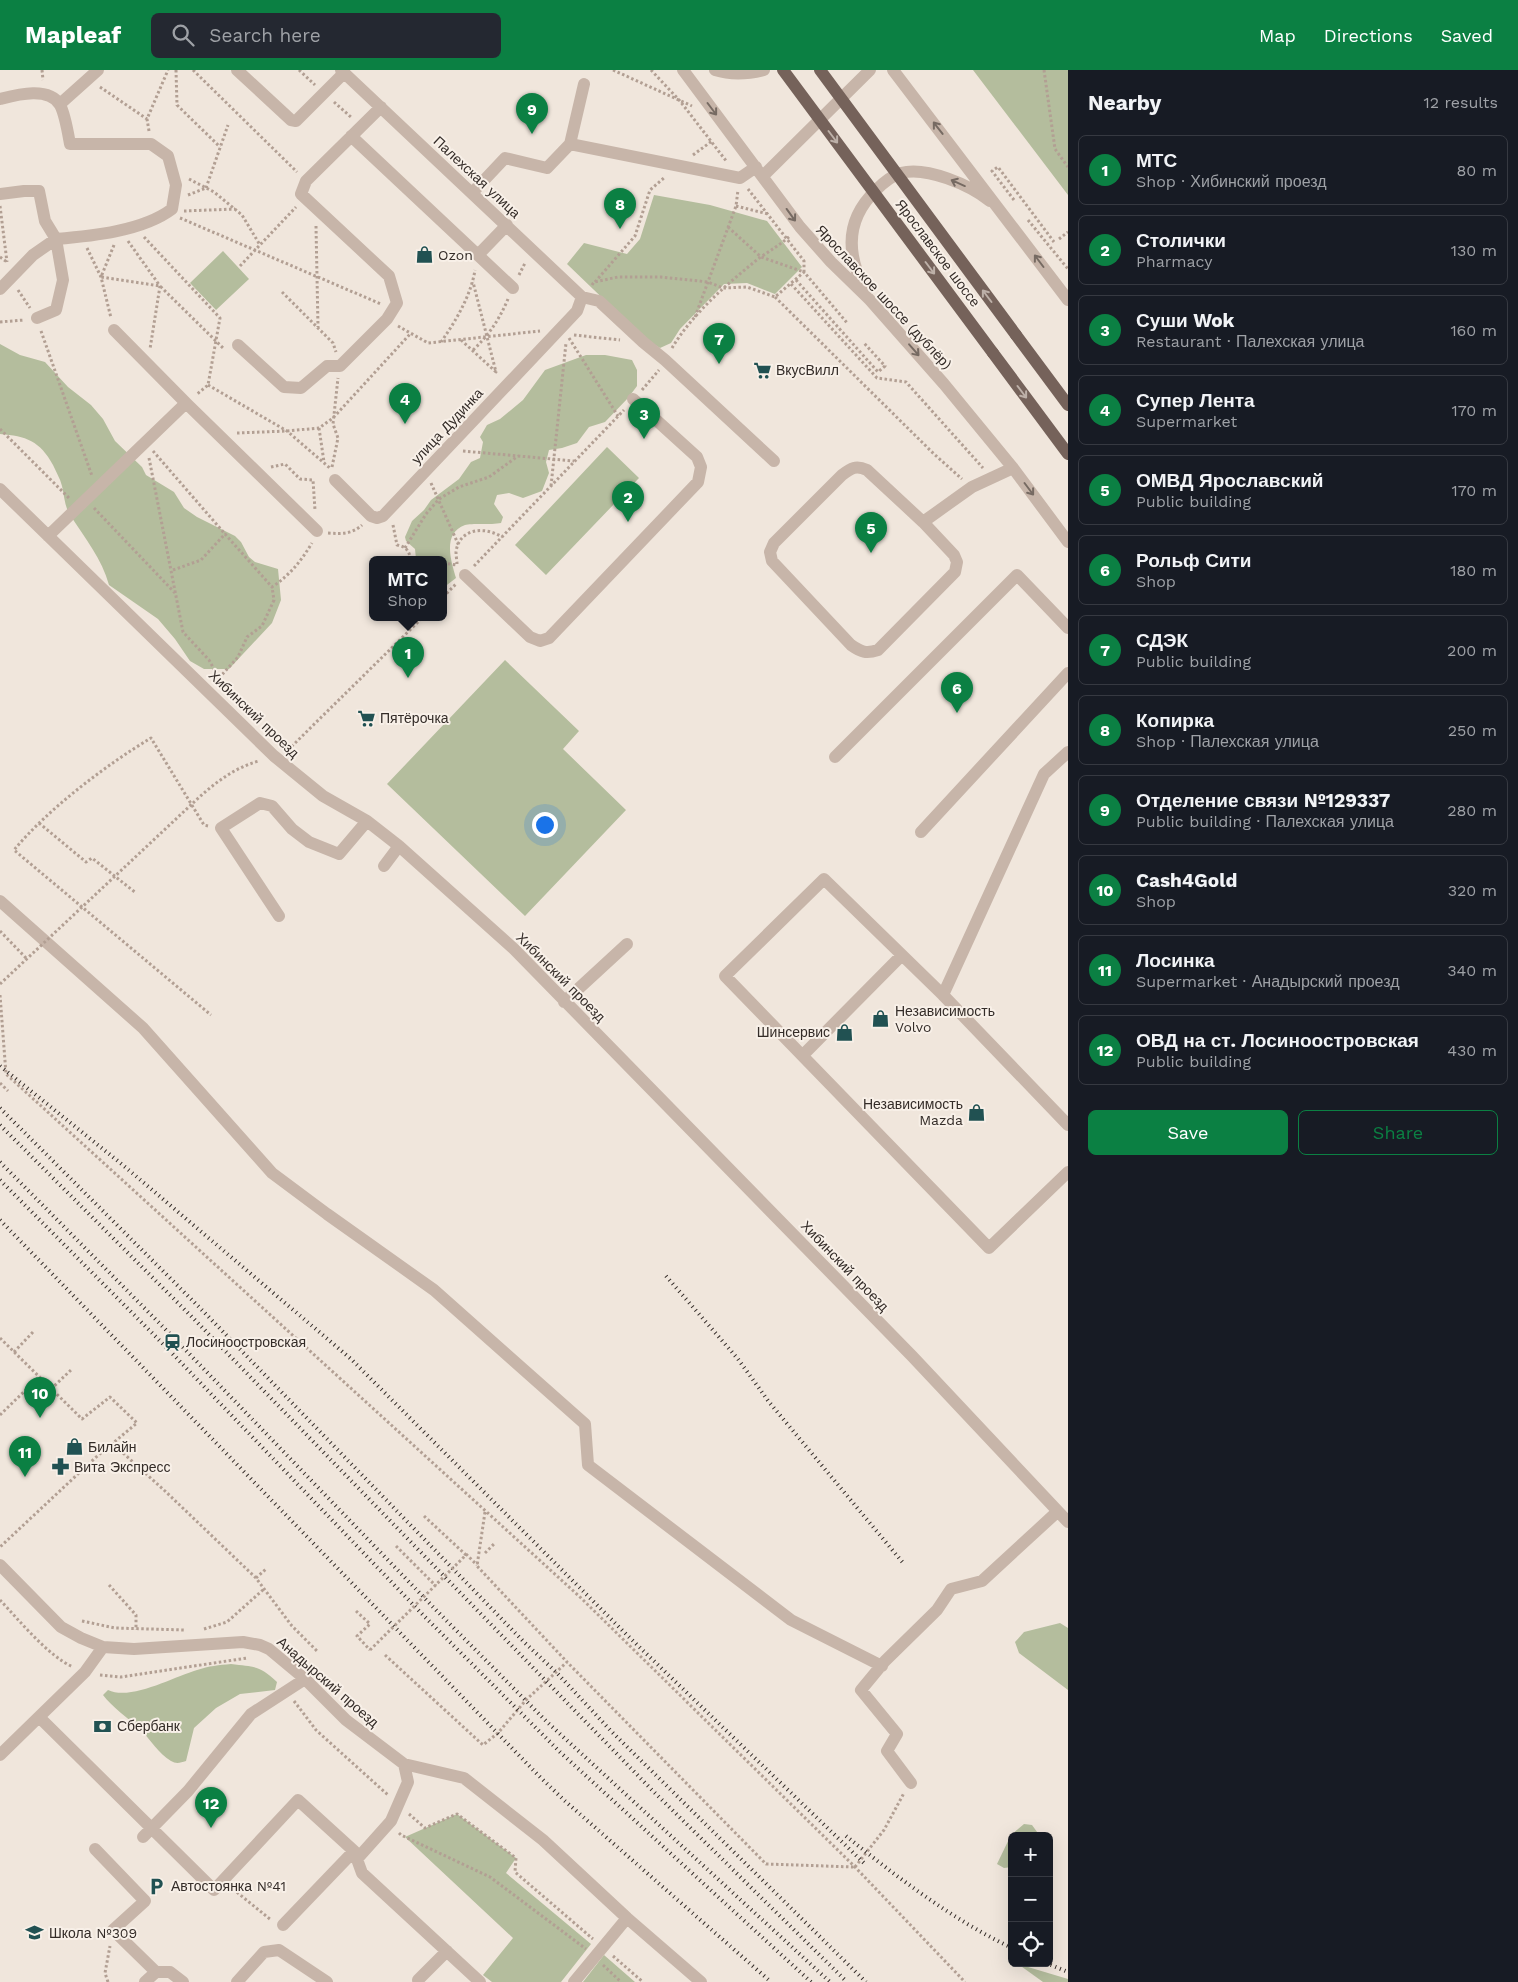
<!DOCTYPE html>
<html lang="en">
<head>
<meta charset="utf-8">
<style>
	body { margin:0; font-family:"Work Sans",sans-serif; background:#242831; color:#f1f3f6 }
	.controls { position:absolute; right:15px; bottom:15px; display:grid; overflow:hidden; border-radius:8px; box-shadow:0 5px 20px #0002 }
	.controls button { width:45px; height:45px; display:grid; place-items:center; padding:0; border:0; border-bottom:1px solid #363941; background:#171b24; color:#f1f3f6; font:25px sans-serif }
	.you { position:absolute; left:544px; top:754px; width:18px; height:18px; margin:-12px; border:4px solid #fff; border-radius:50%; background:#1a73e8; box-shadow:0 0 0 8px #1a73e833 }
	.badge { display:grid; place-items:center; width:32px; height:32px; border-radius:50%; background:#0b8043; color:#fff; font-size:16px; font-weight:700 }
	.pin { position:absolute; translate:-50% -41px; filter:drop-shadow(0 1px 2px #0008) }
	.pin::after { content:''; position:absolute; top:26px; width:18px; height:15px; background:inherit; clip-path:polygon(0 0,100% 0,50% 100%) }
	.popup { position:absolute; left:369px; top:486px; width:78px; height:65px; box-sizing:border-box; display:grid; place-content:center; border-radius:8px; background:#171b24; filter:drop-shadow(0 1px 4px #0005); font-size:16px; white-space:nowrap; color:#9ea1a6 }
	.popup b { font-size:19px; color:#f1f3f6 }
	.popup::after { content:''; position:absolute; left:50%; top:100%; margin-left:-10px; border:10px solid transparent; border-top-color:#171b24 }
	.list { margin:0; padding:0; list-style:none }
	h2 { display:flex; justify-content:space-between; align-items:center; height:65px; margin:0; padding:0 20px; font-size:21px }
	h2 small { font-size:16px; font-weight:400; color:#9ea1a6 }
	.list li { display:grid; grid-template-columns:32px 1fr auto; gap:15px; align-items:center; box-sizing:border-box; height:70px; margin:0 10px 10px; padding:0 10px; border:1px solid #363941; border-radius:8px }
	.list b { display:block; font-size:19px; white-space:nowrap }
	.list p { margin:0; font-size:16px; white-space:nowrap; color:#9ea1a6 }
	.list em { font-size:16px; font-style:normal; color:#9ea1a6 }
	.actions { display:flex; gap:10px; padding:15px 20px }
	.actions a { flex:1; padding:11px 0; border:1px solid #0b8043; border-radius:8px; text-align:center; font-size:18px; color:#0b8043 }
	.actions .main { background:#0b8043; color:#fff }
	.icon { flex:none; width:28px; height:28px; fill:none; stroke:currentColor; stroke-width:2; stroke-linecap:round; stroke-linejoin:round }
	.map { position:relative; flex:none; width:1068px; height:1912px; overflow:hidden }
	header { display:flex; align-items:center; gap:30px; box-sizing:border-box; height:70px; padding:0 25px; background:#0b8043; color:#fff }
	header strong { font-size:24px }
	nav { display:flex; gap:28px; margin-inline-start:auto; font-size:18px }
	.search { width:350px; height:45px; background:#242831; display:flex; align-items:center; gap:12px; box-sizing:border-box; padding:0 18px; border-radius:8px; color:#9ea1a6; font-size:19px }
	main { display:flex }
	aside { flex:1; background:#171b24 }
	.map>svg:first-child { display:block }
	.green { fill:#b4bd9d }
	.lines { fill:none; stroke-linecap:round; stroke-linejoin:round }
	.path { stroke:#b29f93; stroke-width:3; stroke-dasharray:2.5 2.5; stroke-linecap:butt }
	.minor { stroke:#c7b5a9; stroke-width:12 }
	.major { stroke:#75625a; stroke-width:12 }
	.rail { stroke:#342c28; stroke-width:4; stroke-dasharray:1 4; stroke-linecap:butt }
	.path-bridge { stroke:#b29f93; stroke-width:3; stroke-dasharray:2.5 2.5; stroke-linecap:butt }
	.major-bridge { stroke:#75625a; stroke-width:12 }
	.oneway { stroke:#766a62 }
	.oneway2 { stroke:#bdb0a8 }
	.labels { text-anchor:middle; stroke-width:4; stroke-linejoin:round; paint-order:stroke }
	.street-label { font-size:14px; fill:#342c28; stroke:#f8f0e8 }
	.poi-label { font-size:14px; fill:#342c28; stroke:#f8f0e8; text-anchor:start }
</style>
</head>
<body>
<header>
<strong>Mapleaf</strong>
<div class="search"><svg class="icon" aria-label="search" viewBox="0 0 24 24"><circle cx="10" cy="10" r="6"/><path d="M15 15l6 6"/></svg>Search here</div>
<nav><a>Map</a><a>Directions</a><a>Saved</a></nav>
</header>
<main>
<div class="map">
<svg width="1068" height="1912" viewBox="0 0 1068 1912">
	<rect width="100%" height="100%" fill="#f0e6dc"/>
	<path class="green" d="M973,0H1068V125Z
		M654,125L710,135L767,151L802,197L775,224L747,213L724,214L680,259L671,273L660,278L645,269L567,194L584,173L627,184L640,169Z
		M223,181L249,209L216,240L190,213Z
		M0,274L20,285L45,292L68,317L91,335L103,349L115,371L142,397L146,405L174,422L184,438L197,447L235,466L241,472L249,487L255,492L278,499L281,530L272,553L229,599H204L190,591L175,569L158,549L109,515C102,489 85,468 70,445C65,438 64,425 62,416C60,408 56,402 53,395C40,371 26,366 0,364Z
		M586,285H605L632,290L637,300V316L628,328L605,352L589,357L577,373L562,378L549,380L546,392L549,403L542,421L523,428L509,423L497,425L494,434L503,447L501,453C491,455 471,453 465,455C442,463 451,491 456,508L443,518V489H416L415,479L406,471L405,467L412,451L424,440L431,430L459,409L471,392L480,388L483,372L480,367L487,355L500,349L523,330L545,300Z
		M607,377L639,408L546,505L515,475Z
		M505,590L579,661L563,679L626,740L525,846L387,714Z
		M1060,1553L1068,1558V1620L1019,1583L1015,1572L1024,1562Z
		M231,1594C254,1597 259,1595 277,1612L275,1620L240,1624L216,1638L194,1658L186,1691C180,1693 176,1694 171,1691C159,1684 150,1669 140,1659C129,1649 111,1636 103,1625L108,1620C131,1631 173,1607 197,1600C209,1596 219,1595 231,1594Z
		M457,1744L516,1788L506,1803L591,1874L561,1912H492L483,1905L513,1868L405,1767Z
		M1024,1754L1032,1755L1040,1766H1012V1797L1004,1798L997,1794L1011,1765Z
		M604,1885L635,1912H583Z
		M1018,1894L1068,1909V1912H1043Z"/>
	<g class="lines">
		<path class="path" d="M42,0L43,10
			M176,0L177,35L220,77
			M193,0L297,102
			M299,0L315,15
			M613,0L692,36
			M651,0L680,31L727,92
			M1044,0L1055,79L1068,97
			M100,17L147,49
			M334,32L352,48
			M149,61L147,49L168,0
			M693,85L712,71
			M189,109L214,122L242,145L260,175
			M206,118L228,55
			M188,125L206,118
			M1014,130L992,101L998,97L1054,172
			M0,136L7,192
			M736,136L768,144
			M184,141L235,139
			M180,148L381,234
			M1028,150L1068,199
			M316,156L318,257
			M728,157L761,187L804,202V191L748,119
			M144,167L220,248L208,315L196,325
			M1059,169L1068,162
			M128,171L160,216L150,279
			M114,175L101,207L160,216L224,279
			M87,178L101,207L111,248
			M0,187L7,192
			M240,196L296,137
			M519,205L525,193
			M796,210L878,302L885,296L863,272
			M595,212L635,166L650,120L665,107
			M791,214L877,308L906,312L983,398
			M592,215L594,212L618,207H661L708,212L723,218L747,217L775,227L804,202L848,254
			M18,220L30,238
			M282,222L333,273L336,282
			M775,227L934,384L962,409
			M695,247L736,136L738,120
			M0,252L24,250
			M398,256L428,273L540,261
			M41,261L92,406
			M574,265L620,270
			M569,268L618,346
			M461,270L496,302L473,212
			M441,272C456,251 471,225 475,200
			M672,278C693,243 727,214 758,189C769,181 780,175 790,166
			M473,280C489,265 499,250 508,229
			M208,315L287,361L331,399
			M642,320L659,300
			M319,358L324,392
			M0,359L69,428
			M237,363L287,361L319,358L333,348L411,263
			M153,381L225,464
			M463,381L574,391
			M149,388L183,562L209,590L219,608L215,611
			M271,397L285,394L300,409L313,410L315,440
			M332,397L338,368L333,354L338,308
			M431,413L459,476
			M551,416L566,273
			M94,438L176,524
			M393,455L397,475C405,476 410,481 410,489
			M328,463C342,464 352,464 362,455
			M405,478L426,444L439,429L459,417L489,407L518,386
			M443,493L457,495
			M457,494C457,491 456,486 456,482C459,458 485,456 502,467
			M474,496L624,340
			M173,500L201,490L225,464L272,517C290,505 301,491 312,473
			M443,527L456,514
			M219,608L238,587L247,567L262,556L274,530L272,517
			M288,680L423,547
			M193,733C212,715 233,698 259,691
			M39,753L86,792L92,788L136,823
			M208,756L204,755L151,668C106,695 48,739 14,780L211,945
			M0,861L26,888
			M0,925L6,1004L580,1527L855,1797L965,1912
			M0,1013L8,1021
			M0,1268L82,1349L110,1327L137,1353L95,1388L0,1477
			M14,1282L34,1261
			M51,1319L71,1300
			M0,1345L39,1307
			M112,1373L165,1421L256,1508L292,1556L318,1582
			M485,1442L477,1496L567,1592
			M424,1446L466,1485
			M396,1476L436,1516
			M485,1483L494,1474
			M466,1484L477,1495
			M256,1508L266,1499
			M109,1515L136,1545V1560
			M0,1530C19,1550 48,1586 73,1597
			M356,1541L370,1554L357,1566L370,1580
			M82,1551L115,1558L185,1560
			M204,1559L227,1552L264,1519
			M385,1585L483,1675L498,1663L526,1630L567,1592L766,1794L854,1797
			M100,1605L121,1607L247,1588
			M294,1631L316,1660L388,1725
			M409,1744L425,1758L457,1744L516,1788L515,1802L593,1869
			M399,1763L401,1765L490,1807L586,1879
			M855,1797L884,1760L904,1723
			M233,1819L271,1850
			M613,1886L643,1912
			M603,1895L621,1912
			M108,1912L105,1903L110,1876"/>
		<path class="minor" d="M237,0L291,50L296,51L344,3
			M683,0L800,157L831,192L870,230L944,314L1013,398L1068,472
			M715,0C731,5 748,4 764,0
			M893,0L1068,230
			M0,29C16,25 49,16 60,35C65,44 68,63 70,74H151L168,86L176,115L172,139C143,161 92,166 56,169L45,151L39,121H24L0,124
			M60,34L98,0
			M351,66L513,218
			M570,74L584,14
			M763,106L870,0
			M472,123L505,88L547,98L570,74L740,108L756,97
			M478,185L507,155
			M0,219L33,185L56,169L63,210L56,240L37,248
			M866,221C846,185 845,150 876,120C883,113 891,106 901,103C926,96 970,115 990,131
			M582,227L599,231L643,272L665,290L774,391
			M114,260L186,333
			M238,275L284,317L301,318L327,296H340L387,249L397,233L389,206L301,124L306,111L381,37
			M335,410L371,446L377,448L383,446L577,241L582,227L341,0
			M0,419L274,686L323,726L367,751L399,776L514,879L912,1286L1068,1452
			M923,452L954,485L957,492L955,502L878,580C866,584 861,582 851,575L772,491L770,482L774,473L842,405C851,398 856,395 867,400L923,452L972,417L1013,398
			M48,466L186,333L317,461
			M465,505L530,567L540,571L549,568L698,412L701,397L697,387L633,329
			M1068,682L1044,704L943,925L824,809L725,906L989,1178L1068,1102
			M835,687L1017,505L1068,558
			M921,762L1068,603
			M384,796L399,776
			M0,831L143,958L272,1103L327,1144L434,1220L585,1354L588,1395L791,1550L882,1596
			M279,846L221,758L260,733L272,736L292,759L309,772L339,784L367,751
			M943,925L1068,1055
			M564,932L627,874
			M803,985L902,885
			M0,1495L61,1557L81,1568L103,1577L134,1579L243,1572L260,1575L269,1579L305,1609L346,1650L404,1694L464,1708L543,1770L627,1848L701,1912
			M39,1647L214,1820L298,1730L354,1781L362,1803L480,1912
			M0,1685L85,1602L103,1577
			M911,1713L887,1681L897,1664L861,1620L885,1591L937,1540L951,1519L982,1511L1057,1442
			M143,1767L188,1721L251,1644L305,1609
			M95,1779L145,1831L113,1860L156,1902
			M357,1789L391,1751L408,1712L404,1694
			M283,1855L354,1781
			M418,1910L447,1881
			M145,1912L156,1902H170L183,1912
			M237,1912L264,1882L279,1880L327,1912
			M574,1912L627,1848"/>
		<path class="major" d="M1016,265L1068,335
			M993,283L1068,384"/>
		<path class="rail" d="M0,996L124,1096L351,1289L629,1567L866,1795
			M0,1038L201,1239L524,1572L557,1603L611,1661L866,1912
			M0,1055L193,1248L652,1720L847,1912
			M0,1092L175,1269L437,1541L547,1652L830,1912
			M0,1110L167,1278L424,1546L560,1682L811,1912
			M0,1150L539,1706L565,1731L771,1912
			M666,1206L738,1289L769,1332L904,1494
			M846,1766C897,1807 953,1850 1012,1878
			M1046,1893L1068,1902"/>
		<path class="path-bridge" d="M0,914L193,733
			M370,1580L466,1485"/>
		<path class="major-bridge" d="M783,0L993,283
			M820,0L1016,265"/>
	</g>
	<defs><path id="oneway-shaft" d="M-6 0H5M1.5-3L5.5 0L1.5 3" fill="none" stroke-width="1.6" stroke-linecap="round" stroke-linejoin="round" transform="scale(1.25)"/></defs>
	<g class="oneway">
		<use href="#oneway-shaft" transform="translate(712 39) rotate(53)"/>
		<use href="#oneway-shaft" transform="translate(938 58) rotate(-128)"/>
		<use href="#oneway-shaft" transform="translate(958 113) rotate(-156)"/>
		<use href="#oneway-shaft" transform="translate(791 145) rotate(54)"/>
		<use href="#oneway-shaft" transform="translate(1039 191) rotate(-127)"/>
		<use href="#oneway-shaft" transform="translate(914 280) rotate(49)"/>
		<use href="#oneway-shaft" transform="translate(1029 419) rotate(53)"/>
	</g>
	<g class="oneway2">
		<use href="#oneway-shaft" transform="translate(833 67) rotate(53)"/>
		<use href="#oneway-shaft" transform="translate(930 198) rotate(53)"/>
		<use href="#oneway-shaft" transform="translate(987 226) rotate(-127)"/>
		<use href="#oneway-shaft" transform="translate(1022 322) rotate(53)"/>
	</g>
	<defs>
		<symbol id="shop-bare" viewBox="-9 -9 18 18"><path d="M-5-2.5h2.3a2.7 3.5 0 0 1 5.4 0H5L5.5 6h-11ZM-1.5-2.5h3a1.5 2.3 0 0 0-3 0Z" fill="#215152" stroke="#f8f0e8" stroke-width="2.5" paint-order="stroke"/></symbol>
		<symbol id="supermarket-bare" viewBox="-9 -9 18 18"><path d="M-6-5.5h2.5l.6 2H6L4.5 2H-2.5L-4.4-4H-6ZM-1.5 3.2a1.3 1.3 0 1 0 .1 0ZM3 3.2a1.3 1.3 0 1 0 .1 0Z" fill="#215152" stroke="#f8f0e8" stroke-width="2.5" paint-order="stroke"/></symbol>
		<symbol id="station-bare" viewBox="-9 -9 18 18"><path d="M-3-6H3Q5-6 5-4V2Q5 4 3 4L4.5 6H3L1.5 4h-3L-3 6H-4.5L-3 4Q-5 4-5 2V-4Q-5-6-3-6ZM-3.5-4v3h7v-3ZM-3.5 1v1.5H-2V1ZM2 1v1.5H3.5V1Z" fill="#215152" stroke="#f8f0e8" stroke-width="2.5" paint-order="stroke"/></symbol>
		<symbol id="pharmacy-bare" viewBox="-9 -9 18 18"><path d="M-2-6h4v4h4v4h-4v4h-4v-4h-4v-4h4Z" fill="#215152" stroke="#f8f0e8" stroke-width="2.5" paint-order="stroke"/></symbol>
		<symbol id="bank-bare" viewBox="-9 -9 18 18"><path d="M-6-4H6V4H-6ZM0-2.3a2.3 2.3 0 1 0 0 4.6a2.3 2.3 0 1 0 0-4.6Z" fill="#215152" stroke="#f8f0e8" stroke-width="2.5" paint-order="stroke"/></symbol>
		<symbol id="parking-bare" viewBox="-9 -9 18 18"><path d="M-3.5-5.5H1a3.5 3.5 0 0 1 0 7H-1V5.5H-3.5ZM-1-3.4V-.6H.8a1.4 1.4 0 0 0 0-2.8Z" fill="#215152" stroke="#f8f0e8" stroke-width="2.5" paint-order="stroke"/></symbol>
		<symbol id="school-bare" viewBox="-9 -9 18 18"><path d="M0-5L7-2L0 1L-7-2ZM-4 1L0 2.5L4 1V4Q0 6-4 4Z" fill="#215152" stroke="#f8f0e8" stroke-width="2.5" paint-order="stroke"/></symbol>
	</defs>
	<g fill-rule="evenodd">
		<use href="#shop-bare" x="412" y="172" width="25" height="25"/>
		<use href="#supermarket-bare" x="750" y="288" width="25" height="25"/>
		<use href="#supermarket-bare" x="354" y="636" width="25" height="25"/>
		<use href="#shop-bare" x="868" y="936" width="25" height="25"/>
		<use href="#shop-bare" x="832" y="950" width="25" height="25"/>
		<use href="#shop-bare" x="964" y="1030" width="25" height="25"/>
		<use href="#station-bare" x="160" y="1260" width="25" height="25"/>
		<use href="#shop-bare" x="62" y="1364" width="25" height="25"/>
		<use href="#pharmacy-bare" x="48" y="1384" width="25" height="25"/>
		<use href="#bank-bare" x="90" y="1644" width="25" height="25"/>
		<use href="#parking-bare" x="144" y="1804" width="25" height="25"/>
		<use href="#school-bare" x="22" y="1850" width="25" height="25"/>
	</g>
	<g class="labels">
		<g class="street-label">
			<text transform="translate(477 107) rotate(43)" y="5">Палехская улица</text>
			<text transform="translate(938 183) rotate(53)" y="5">Ярославское шоссе</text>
			<text transform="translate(884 227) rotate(47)" y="5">Ярославское шоссе (дублёр)</text>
			<text transform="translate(447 356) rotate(-47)" y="5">улица Дудинка</text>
			<text transform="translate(254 644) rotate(44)" y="5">Хибинский проезд</text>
			<text transform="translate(561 907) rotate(45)" y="5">Хибинский проезд</text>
			<text transform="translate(845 1196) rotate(46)" y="5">Хибинский проезд</text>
			<text transform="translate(328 1612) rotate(41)" y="5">Анадырский проезд</text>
		</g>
		<g class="poi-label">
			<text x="438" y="190">Ozon</text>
			<text x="776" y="305">ВкусВилл</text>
			<text x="380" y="653">Пятёрочка</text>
			<text x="895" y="946">Независимость<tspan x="895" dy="16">Volvo</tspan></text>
			<text x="830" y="967" text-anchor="end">Шинсервис</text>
			<text x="963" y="1039" text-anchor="end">Независимость<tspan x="963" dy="16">Mazda</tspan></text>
			<text x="186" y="1277">Лосиноостровская</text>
			<text x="88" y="1382">Билайн</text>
			<text x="74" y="1402">Вита Экспресс</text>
			<text x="117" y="1661">Сбербанк</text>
			<text x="171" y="1821">Автостоянка №41</text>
			<text x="49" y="1868">Школа №309</text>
		</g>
	</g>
</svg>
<div class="controls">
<button>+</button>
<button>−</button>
<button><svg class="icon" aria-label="locate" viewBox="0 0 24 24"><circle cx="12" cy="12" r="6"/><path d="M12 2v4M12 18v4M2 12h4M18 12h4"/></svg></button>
</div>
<div class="you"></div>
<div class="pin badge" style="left:408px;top:608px">1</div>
<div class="popup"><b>МТС</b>Shop</div>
<div class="pin badge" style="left:628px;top:452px">2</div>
<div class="pin badge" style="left:644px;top:369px">3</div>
<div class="pin badge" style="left:405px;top:354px">4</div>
<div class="pin badge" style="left:871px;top:483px">5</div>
<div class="pin badge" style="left:957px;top:643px">6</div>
<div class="pin badge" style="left:719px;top:294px">7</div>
<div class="pin badge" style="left:620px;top:159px">8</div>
<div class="pin badge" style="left:532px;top:64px">9</div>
<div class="pin badge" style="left:40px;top:1348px">10</div>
<div class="pin badge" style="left:25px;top:1407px">11</div>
<div class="pin badge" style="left:211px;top:1758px">12</div>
</div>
<aside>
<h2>Nearby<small>12 results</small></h2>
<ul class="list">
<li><span class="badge">1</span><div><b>МТС</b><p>Shop · Хибинский проезд</p></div><em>80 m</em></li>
<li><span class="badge">2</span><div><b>Столички</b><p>Pharmacy</p></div><em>130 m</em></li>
<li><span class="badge">3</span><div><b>Суши Wok</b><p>Restaurant · Палехская улица</p></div><em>160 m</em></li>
<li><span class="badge">4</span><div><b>Супер Лента</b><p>Supermarket</p></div><em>170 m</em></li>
<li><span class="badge">5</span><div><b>ОМВД Ярославский</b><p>Public building</p></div><em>170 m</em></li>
<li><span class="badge">6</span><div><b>Рольф Сити</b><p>Shop</p></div><em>180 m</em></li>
<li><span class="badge">7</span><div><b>СДЭК</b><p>Public building</p></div><em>200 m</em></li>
<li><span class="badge">8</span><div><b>Копирка</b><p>Shop · Палехская улица</p></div><em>250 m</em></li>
<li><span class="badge">9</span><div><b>Отделение связи №129337</b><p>Public building · Палехская улица</p></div><em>280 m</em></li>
<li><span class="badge">10</span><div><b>Cash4Gold</b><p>Shop</p></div><em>320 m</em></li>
<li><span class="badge">11</span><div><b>Лосинка</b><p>Supermarket · Анадырский проезд</p></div><em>340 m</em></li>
<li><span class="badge">12</span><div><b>ОВД на ст. Лосиноостровская</b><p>Public building</p></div><em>430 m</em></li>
</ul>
<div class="actions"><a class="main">Save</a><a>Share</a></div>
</aside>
</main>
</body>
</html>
